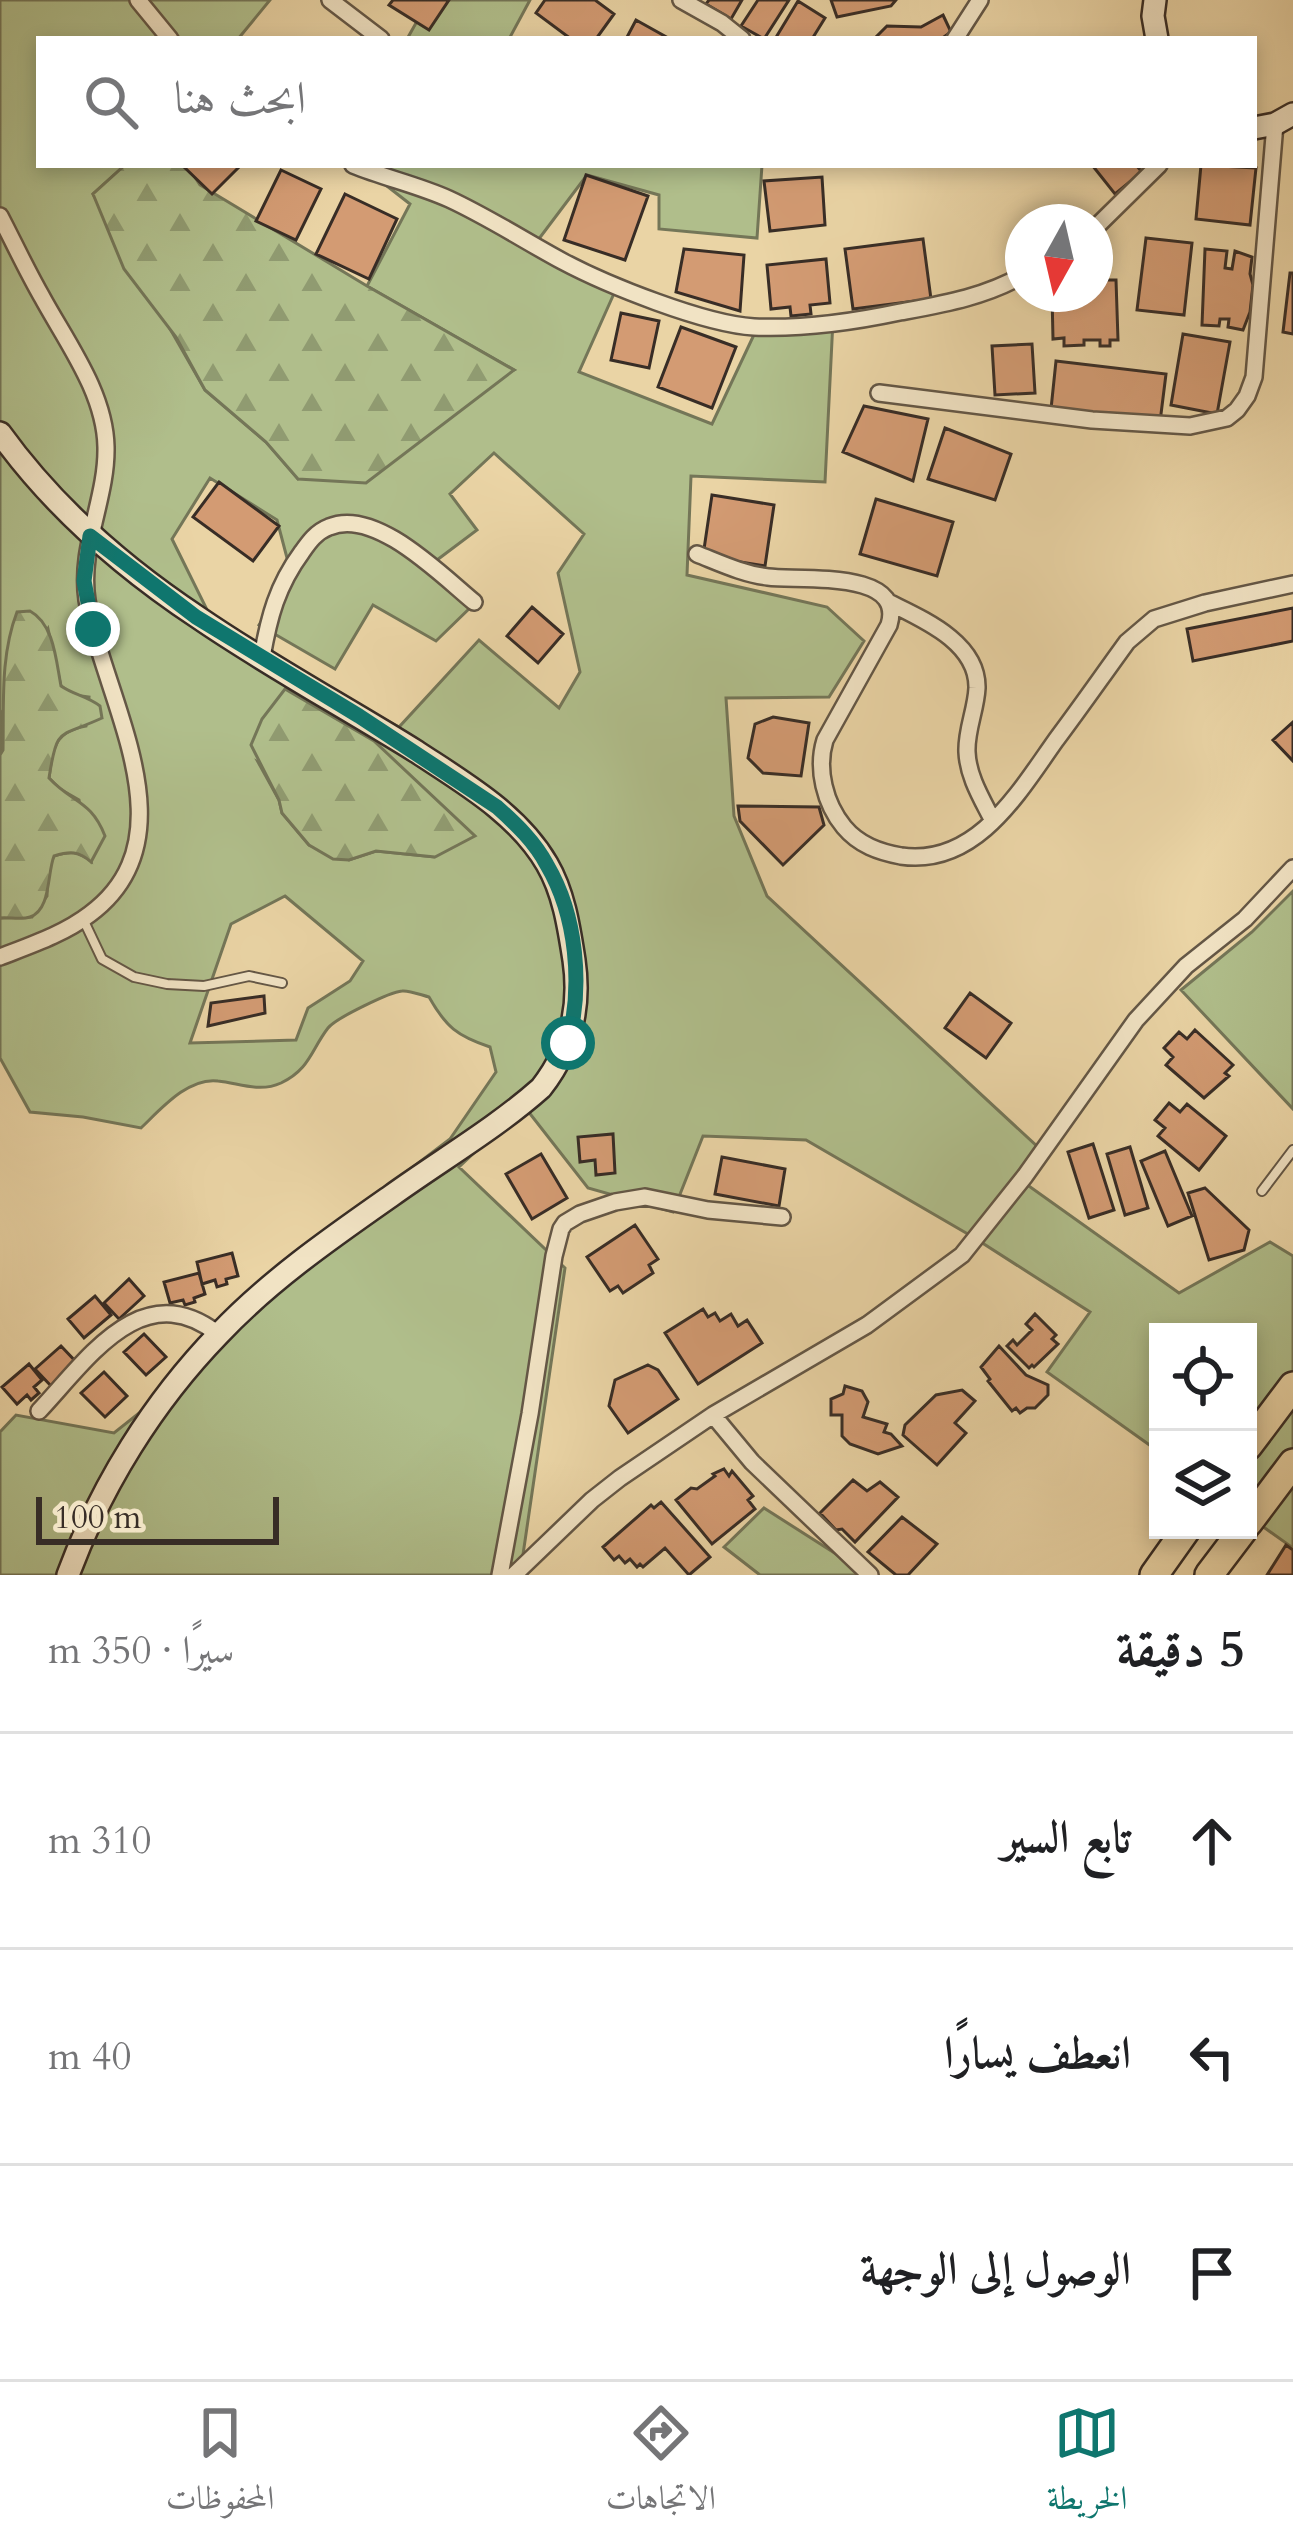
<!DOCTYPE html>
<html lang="ar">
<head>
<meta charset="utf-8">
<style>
	body { margin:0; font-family:Cardo,Amiri,serif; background:#f6f6f6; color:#202124; direction:rtl }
	.controls { position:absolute; right:36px; bottom:36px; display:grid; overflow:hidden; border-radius:0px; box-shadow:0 6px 18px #0003 }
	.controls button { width:108px; height:108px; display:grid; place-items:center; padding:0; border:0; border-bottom:3px solid #e0e0e0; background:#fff; color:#202124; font:60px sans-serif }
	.compass { position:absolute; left:1005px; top:204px; width:108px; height:108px; border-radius:50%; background:#fff; box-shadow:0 6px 18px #0003; rotate:188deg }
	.scale { position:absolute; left:36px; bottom:30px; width:243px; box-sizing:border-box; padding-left:12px; border:6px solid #382d26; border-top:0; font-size:33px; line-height:42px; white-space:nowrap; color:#382d26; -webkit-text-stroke:9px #f1e3c4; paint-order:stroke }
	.stop { position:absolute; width:36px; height:36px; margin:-27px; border:9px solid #0f766e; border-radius:50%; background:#fff }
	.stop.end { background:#0f766e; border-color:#fff; box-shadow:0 3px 12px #0008 }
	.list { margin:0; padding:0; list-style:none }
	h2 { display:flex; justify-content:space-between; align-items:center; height:156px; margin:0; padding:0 48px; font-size:51px }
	h2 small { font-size:39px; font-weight:400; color:#757577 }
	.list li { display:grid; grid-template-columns:78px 1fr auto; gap:36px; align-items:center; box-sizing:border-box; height:216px; padding:0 48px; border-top:3px solid #e0e0e0 }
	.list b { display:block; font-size:45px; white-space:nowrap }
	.list em { font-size:39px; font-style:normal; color:#757577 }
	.icon { flex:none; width:66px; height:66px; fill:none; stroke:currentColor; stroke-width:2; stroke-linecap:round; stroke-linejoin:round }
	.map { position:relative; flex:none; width:1293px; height:1575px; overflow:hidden; direction:ltr }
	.search { position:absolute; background:#fff; box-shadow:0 6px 18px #0003; left:36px; right:36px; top:36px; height:132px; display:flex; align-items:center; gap:30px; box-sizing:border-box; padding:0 42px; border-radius:0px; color:#757577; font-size:45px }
	.sheet { height:804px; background:#fff }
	nav { display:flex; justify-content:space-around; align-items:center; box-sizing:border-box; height:168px; border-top:3px solid #e0e0e0; background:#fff; font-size:33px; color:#757577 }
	nav a { display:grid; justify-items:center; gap:6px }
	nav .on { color:#0f766e }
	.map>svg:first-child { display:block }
	.grass { fill:#b0be8b; stroke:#747658; stroke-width:3; fill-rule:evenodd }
	.forest { fill:url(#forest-firs); stroke:#747658; stroke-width:3 }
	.building { fill:#d39b73; stroke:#382d26; stroke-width:3 }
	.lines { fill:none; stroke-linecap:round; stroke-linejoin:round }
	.lane-casing { stroke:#645746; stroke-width:12 }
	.street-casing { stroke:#645746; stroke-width:20 }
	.secondary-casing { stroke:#382d26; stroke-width:26 }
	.highway-casing { stroke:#382d26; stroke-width:32 }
	.lane { stroke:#f1e3c4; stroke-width:8 }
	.street { stroke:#f1e3c4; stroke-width:15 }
	.secondary { stroke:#f1e3c4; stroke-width:21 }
	.highway { stroke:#ead4a5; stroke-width:27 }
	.route { stroke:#0f766e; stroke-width:15 }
</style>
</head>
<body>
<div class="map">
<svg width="1293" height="1575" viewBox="0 0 1293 1575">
	<defs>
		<pattern id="forest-firs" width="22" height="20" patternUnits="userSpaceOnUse" patternTransform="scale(3)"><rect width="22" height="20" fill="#b0be8b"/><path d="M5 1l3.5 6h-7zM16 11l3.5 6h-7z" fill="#909b71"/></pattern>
	</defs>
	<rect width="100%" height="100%" fill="#ead4a5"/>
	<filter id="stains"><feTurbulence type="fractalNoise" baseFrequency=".00167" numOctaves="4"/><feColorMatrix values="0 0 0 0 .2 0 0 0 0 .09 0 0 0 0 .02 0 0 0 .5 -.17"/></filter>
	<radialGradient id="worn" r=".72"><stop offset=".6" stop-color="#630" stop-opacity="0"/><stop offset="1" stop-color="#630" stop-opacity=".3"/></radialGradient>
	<path class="grass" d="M0,0H270L238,39H39V165H125L93,194L205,390L266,442L298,479L514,370L367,286L410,204L360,165H762L757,238L659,229V195L587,175L532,248L616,289L579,372L712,424L759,324L833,320L825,482L691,476L687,575L827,607L864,641L829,697L726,698L734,816L767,896L1040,1149L1026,1184L1179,1293L1270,1242L1293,1256V1548L1248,1516V1332H1158V1451L1047,1372L1090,1312L973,1237L806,1140L703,1136L673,1212L588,1188L524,1106L459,1167L565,1268L520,1575H0V1432L16,1415L114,1433L172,1387L289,1261L450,1139L496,1072L490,1047C457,1036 446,1027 429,997C421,995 409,990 402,991C390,992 336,1018 328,1028C311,1050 310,1069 281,1083C259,1093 239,1083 218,1081C188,1077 160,1110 141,1128L83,1117L30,1112L0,1058V918L32,917L47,896L48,869L54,856C70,851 78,851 91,861L79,800L60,789L49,778C53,749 53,732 86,726L89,697L74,695L61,686L48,629L3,711V751L0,755ZM494,453L584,534L558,573L580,672L559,708L479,640L399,727L215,626L172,539L210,478L277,520L291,573L259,625L335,669L373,605L436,641L474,604L433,563L477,530L450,494ZM258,762L435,857L376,851L349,860L309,845L282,813L279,800ZM285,896L363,961L350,981L308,1008L296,1040L190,1043L231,924Z
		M429,0H530L509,39H407Z
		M1293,891V1109L1181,990L1252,932Z
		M764,1508L869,1575H760L724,1547Z"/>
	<path class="forest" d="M125,165H187L200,185L367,286L514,370L366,483L298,479L266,442L205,390L176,337L124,269L93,194Z
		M30,611C54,624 56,660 61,686C74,695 87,696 100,706L102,718C59,738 57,725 49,778C72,803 91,800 105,836L91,862C79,851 70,851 54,856C47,874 51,910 30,917C22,920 9,917 0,918V755L3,750C4,705 0,656 17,612Z
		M285,689L374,741L475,836L435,857L376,851L349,860L333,859L309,845L282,813L279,800L251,745L262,719Z"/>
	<path class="building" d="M393,0H449L429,30L389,5Z
		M545,0H595L614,14L596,39H571L536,13Z
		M709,0H742L731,19L706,4Z
		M758,0H789L764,39L741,26Z
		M831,0H896L891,6L837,17Z
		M798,1L825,18L812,39H775Z
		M943,15L951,32L941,39H874L887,26L921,27Z
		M636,20L670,39H626Z
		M182,165H241L212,194Z
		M1092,165H1136L1142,172L1115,194Z
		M1201,165L1256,168L1250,225L1196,219Z
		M281,170L321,189L296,240L256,221Z
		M586,175L648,196L625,260L564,240Z
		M822,177L825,225L770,231L764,181Z
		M345,194L397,219L369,279L316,254Z
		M1146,238L1192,243L1184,315L1137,310Z
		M923,239L931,299L853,309L845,249Z
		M684,249L744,255L740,311L676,292Z
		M1205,249L1227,251L1225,268L1232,269L1235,251L1252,257L1250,274L1253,285L1250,312L1243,330L1228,327L1229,319H1220L1219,326L1202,325Z
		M826,259L830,303L810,305L811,314L791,316L790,307L771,309L767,265Z
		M1290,273H1293V334L1283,332Z
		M1096,280H1116L1118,340H1110V346H1100V340H1084V345L1064,346V338L1053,339L1052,294H1096Z
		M621,313L659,321L649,368L611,360Z
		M681,327L736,347L712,408L658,387Z
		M1183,334L1230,342L1217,414L1171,405Z
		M1032,344L1035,393L995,395L992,346Z
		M1056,361L1166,374L1160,422L1051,409Z
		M864,406L928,419L913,481L843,452Z
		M945,428L1011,454L995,500L928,479Z
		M219,482L279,526L253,561L193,517Z
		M712,495L774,505L765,566L703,556Z
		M876,499L953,522L937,576L860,554Z
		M532,607L563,634L538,663L507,636Z
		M1293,608V641L1193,661L1187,629Z
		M773,717L809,723L801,776L763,773L748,758L755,724Z
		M1293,722V761L1273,740Z
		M738,806L819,807L824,825L783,865L740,821Z
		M970,993L1011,1023L986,1058L945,1028Z
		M264,996L265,1013L208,1026L211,1003Z
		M1195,1030L1233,1065L1225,1073L1229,1076L1204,1098L1166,1065L1173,1057L1164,1048L1179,1032L1187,1039Z
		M1169,1103L1180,1112L1187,1104L1226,1136L1199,1170L1158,1136L1165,1128L1155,1120Z
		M613,1134L615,1173L596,1175L595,1160L580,1162L578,1137Z
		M1093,1144L1114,1210L1089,1218L1068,1152Z
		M1130,1147L1148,1208L1125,1215L1107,1154Z
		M1165,1151L1192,1216L1168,1226L1141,1161Z
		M541,1154L567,1198L532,1219L506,1174Z
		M722,1157L785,1169L779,1206L715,1194Z
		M1205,1188L1249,1230L1244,1250L1209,1260L1188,1193Z
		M635,1225L658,1259L649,1265L653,1273L623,1293L618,1286L610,1291L587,1257Z
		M232,1253L238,1276L226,1279L227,1284L217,1287L215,1280L202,1284L197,1262Z
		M199,1273L205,1294L194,1298L195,1302L185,1305L183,1300L170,1303L164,1282Z
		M129,1279L144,1296L119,1319L104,1303Z
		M95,1296L111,1315L84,1338L68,1319Z
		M703,1309L708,1317L715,1313L720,1321L731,1314L738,1326L747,1320L762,1343L698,1384L665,1333Z
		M1035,1314L1056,1335L1052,1339L1058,1344L1034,1367L1032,1365L1029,1368L1007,1346L1013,1340L1017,1345L1032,1330L1026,1324Z
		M144,1334L166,1357L146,1375L124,1352Z
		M61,1346L78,1364L52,1387L35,1369Z
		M999,1346L1026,1375L1048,1385V1395L1035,1408H1027L1020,1413L1016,1408L1012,1411L988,1381L990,1379L981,1367Z
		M29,1364L42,1380L34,1387L39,1393L31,1400L27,1395L17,1404L2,1387Z
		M648,1365L658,1370L678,1399L628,1433L609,1406L615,1380Z
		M104,1372L127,1396L105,1417L81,1393Z
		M845,1386L862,1391L868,1402L863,1417L887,1424L884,1432L891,1434L902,1446L878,1454L850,1444L842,1436V1415H831V1399L843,1394Z
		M962,1390L975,1401L955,1423L966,1433L937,1465L903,1435L905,1425L936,1395Z
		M724,1469L729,1476L732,1471L753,1496L748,1500L755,1509L712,1544L676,1500L691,1488L697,1489L715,1476L713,1474Z
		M853,1480L867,1491L880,1482L898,1497L855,1542L842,1529L836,1530L820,1513Z
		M661,1502L710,1557L689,1575L665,1548L643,1567L640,1564L637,1567L630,1559L625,1563L619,1556L614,1560L603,1547L651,1505L654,1508Z
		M902,1517L937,1544L908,1575H896L868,1552Z
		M1286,1545L1293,1550V1575H1267Z"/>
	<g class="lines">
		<defs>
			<path id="lane" d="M83,919L102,959L134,977L167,984L204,986L249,976L282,983
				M1262,1191L1293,1150"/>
			<path id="street" d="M138,0L170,39
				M330,0L381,39
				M681,0L722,23L742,39
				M955,39L980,0
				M353,165C385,178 418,185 449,199C488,217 525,241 562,261C607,285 704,324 754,327C802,329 853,322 900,312C943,304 985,297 1023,275
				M0,216C14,243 27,271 42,297C67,343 105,393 106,447C107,499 79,547 87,600C102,697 195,836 90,914C64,934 31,945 0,957
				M1095,228L1159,165
				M879,393L1092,420L1190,426L1227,418L1237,410L1247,396L1254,377L1275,124
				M697,554C720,563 743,574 768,577C799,581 906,569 889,625L825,740C816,769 825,804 844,827C859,845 879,852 901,856C976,867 1019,792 1056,740C1080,708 1103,675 1127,642L1154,619L1205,603L1293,584
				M888,602C922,619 978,642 977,688C976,710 966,730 967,752C968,777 982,799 993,821
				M262,657C269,617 277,586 302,552C309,542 316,532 329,527C375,507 441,575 474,602
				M39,1411C88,1359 142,1275 218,1334
				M713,1415L752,1462L870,1575
				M500,1575L530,1414L554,1256L561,1229L565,1223L580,1214L615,1202L645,1197L708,1210L782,1217
				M514,1575L592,1500L620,1478L713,1415L867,1325L962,1255L1025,1176L1136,1020L1186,966L1245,919L1293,868"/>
			<path id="secondary" d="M1155,0L1153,16L1157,39
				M1254,128L1275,124L1293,114
				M0,433C54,508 122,567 199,618C269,666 345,707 417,752C464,783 518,814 547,864C564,893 569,928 574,960C581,1008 571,1050 541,1088C496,1128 441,1160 391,1196C331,1238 269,1281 219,1334C153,1402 101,1486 68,1575"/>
			<path id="highway" d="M1248,1446L1293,1386
				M1248,1523L1293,1463
				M1154,1575L1186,1530
				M1209,1575L1243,1530"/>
		</defs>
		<use href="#lane" class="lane-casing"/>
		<use href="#street" class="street-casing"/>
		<use href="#secondary" class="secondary-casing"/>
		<use href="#highway" class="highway-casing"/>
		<use href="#lane" class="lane"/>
		<use href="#street" class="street"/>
		<use href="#secondary" class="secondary"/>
		<use href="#highway" class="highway"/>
	</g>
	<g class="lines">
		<path class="route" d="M93,629L84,581L90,536L196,617L359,716L497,807C516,824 535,842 547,865C577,916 583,986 568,1043"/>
	</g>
	<rect width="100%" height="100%" filter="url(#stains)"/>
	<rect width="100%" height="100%" fill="url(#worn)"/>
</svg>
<div class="controls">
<button><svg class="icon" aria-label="locate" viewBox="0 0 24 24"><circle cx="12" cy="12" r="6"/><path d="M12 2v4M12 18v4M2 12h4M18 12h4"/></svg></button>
<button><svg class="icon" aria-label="layers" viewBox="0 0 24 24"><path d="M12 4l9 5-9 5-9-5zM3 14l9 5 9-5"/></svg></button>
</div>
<svg class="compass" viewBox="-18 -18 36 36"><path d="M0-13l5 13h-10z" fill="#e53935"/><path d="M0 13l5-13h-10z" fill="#757577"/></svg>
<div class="scale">100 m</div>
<div class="stop" style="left:568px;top:1043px"></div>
<div class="stop end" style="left:93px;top:629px"></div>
<div class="search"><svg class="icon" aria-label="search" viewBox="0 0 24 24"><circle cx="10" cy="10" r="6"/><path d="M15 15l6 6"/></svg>ابحث هنا</div>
</div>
<section class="sheet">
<h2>5 دقيقة<small>سيرًا · 350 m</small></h2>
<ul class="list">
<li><svg class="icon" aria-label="ahead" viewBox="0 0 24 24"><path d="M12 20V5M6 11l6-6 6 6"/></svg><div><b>تابع السير</b></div><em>310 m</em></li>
<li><svg class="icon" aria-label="left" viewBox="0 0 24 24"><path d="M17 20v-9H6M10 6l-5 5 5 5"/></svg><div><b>انعطف يسارًا</b></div><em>40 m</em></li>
<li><svg class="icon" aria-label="arrive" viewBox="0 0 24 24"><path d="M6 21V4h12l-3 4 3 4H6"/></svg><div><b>الوصول إلى الوجهة</b></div></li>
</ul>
</section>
<nav>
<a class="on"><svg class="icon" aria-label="map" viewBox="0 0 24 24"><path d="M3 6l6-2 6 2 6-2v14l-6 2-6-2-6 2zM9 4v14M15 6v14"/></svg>الخريطة</a>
<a><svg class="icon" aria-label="directions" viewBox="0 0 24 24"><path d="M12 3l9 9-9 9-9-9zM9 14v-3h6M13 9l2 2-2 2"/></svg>الاتجاهات</a>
<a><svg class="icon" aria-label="saved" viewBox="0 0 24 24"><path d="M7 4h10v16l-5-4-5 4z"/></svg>المحفوظات</a>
</nav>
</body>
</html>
